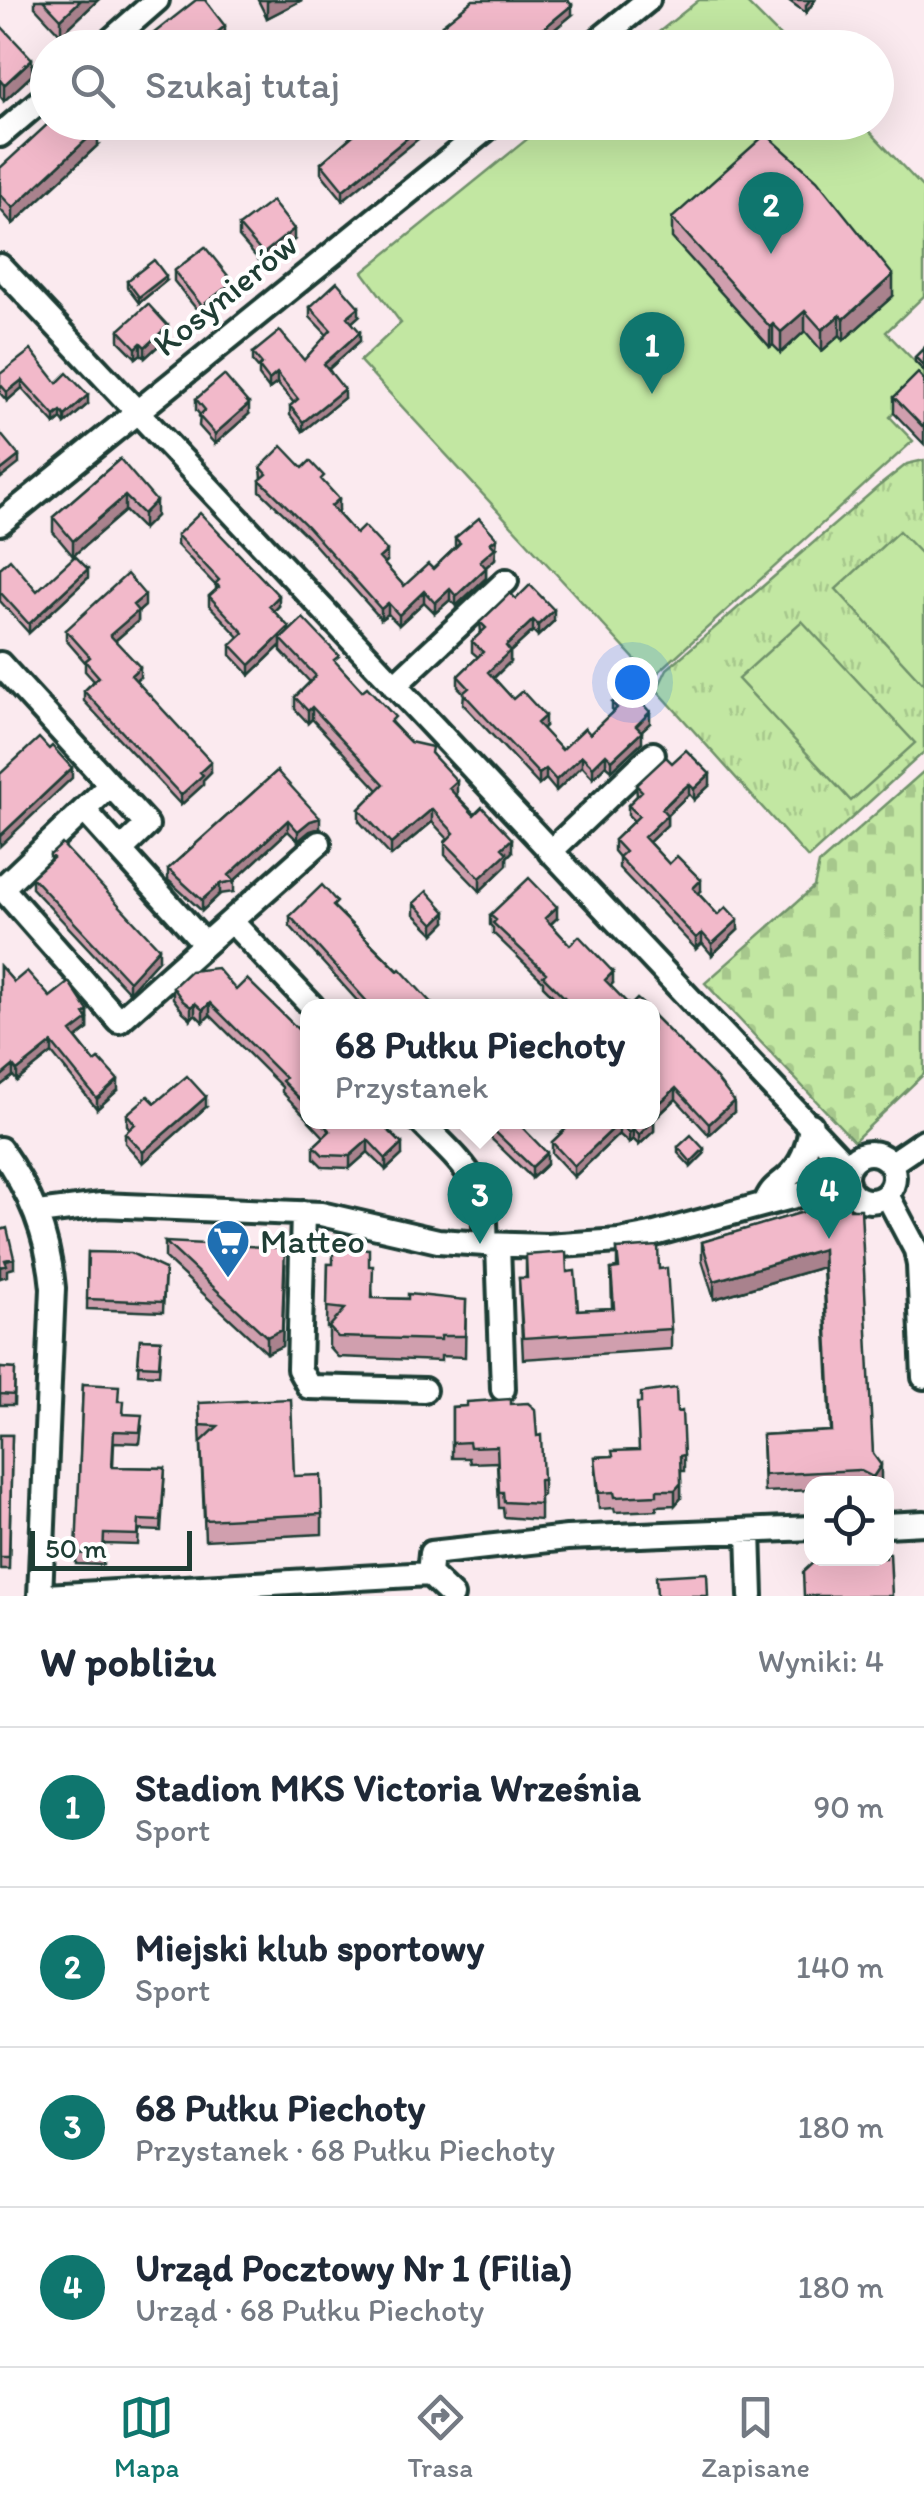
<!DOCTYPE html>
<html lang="pl">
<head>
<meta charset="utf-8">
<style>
	body { margin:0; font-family:Itim,sans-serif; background:#f6f6f7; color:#1f2937 }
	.controls { position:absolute; right:30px; bottom:30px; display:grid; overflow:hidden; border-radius:20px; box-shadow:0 10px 40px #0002 }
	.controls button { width:90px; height:90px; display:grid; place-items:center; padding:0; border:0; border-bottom:2px solid #e0e1e3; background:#fff; color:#1f2937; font:50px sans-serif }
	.scale { position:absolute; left:30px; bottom:25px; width:162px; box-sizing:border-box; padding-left:10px; border:5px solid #1f3d34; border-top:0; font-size:28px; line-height:35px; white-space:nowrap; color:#1f3d34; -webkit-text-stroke:8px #fff; paint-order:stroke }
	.you { position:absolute; left:632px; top:682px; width:35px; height:35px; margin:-25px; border:8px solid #fff; border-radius:50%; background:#1a73e8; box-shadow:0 0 0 15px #1a73e833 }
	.badge { display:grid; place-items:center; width:65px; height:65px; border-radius:50%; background:#0f766e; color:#fff; font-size:32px; font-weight:700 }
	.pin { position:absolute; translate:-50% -82px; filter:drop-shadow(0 2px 5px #0008) }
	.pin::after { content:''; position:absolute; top:52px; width:35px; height:30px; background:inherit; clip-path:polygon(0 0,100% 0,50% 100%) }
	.popup { position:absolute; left:300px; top:999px; width:360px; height:130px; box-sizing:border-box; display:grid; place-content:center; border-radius:20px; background:#fff; filter:drop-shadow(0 2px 8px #0005); font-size:32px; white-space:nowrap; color:#747a83 }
	.popup b { font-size:38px; color:#1f2937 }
	.popup::after { content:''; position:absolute; left:50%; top:100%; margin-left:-20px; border:20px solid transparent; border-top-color:#fff }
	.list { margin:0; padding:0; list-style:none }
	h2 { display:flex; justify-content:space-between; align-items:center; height:130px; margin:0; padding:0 40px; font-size:42px }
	h2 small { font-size:32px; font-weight:400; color:#747a83 }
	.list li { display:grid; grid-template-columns:65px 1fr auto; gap:30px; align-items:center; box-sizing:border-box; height:160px; padding:0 40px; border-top:2px solid #e0e1e3 }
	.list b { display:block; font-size:38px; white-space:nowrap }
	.list p { margin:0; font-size:32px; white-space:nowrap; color:#747a83 }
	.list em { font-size:32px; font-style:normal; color:#747a83 }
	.icon { flex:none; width:55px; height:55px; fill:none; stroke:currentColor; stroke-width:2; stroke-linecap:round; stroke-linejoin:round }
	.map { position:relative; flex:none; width:924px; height:1596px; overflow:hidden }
	.search { position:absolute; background:#fff; box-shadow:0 10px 40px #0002; left:30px; right:30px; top:30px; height:110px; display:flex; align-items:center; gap:25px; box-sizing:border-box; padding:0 35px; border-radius:55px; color:#747a83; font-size:38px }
	.sheet { height:770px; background:#fff }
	nav { display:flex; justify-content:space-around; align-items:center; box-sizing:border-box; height:140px; border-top:2px solid #e0e1e3; background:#fff; font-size:28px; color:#747a83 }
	nav a { display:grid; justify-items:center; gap:5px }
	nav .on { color:#0f766e }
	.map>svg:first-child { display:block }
	.grass { fill:url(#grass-tufts); stroke:#70926b; stroke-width:2.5 }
	.cemetery { fill:url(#cemetery-stones); stroke:#70926b; stroke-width:2.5 }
	.garden { fill:#c2e7a2; stroke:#70926b; stroke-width:2.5 }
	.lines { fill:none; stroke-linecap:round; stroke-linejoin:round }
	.minor-casing { stroke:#1f3d34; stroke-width:30 }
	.minor { stroke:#fff; stroke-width:22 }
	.wall { fill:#d09fae; stroke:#1f3d34; stroke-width:2.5 }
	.shaded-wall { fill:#a9828d; stroke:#1f3d34; stroke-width:2.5 }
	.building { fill:#f2b9ca; stroke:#1f3d34; stroke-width:2.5 }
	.labels { text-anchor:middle; stroke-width:8; stroke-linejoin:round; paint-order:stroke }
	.street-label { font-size:35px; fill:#1f3d34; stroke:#fff }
	.poi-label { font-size:35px; fill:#1f3d34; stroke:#fff; text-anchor:start }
</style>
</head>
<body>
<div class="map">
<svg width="924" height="1596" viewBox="0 0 924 1596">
	<defs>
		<pattern id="grass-tufts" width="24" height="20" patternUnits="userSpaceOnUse" patternTransform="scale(2.5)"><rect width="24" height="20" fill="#c2e7a2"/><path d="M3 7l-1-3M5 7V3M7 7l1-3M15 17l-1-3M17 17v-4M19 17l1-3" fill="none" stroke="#a6c78c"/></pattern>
		<pattern id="cemetery-stones" width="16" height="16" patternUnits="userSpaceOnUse" patternTransform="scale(2.5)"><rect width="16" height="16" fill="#c2e7a2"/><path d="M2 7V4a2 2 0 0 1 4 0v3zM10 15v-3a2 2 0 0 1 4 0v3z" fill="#a6c78c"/></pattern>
	</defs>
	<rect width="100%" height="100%" fill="#fbeaef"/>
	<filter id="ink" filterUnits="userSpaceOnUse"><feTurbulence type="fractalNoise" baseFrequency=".01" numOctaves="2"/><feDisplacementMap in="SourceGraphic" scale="20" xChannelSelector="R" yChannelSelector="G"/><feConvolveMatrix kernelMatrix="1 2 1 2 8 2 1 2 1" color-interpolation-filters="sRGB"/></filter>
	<g filter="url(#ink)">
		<path class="grass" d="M924,460V752L808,858L657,690L667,669L879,486L907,464Z"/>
		<path class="cemetery" d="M924,771V1074L854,1141L705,983L814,887L819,864Z"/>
		<path class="garden" d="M699,0H744L791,47H640Z
			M547,123H862L924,189V296L886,332L924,371V381L890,417L913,441L652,678L360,361L401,323L363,272Z
			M899,531L924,557V685L836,589Z
			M802,621L915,743L851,801L738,679Z"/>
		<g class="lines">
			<defs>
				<path id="minor" d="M102,48L157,0
					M589,48L648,0
					M0,135L48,94
					M0,266L847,1166
					M0,523L495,122
					M0,664L147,825L121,850
					M394,686L506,581
					M110,785L84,810L205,944L231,921L312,1006
					M84,810L2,888L119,1021L205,944
					M550,852L653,754
					M231,921L319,843
					M421,1122C462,1164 489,1181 485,1244
					M0,1149C31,1193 48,1234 53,1288L40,1596
					M846 1177a24 24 0 1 1 48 0a24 24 0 1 1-48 0Z
					M890,1164L924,1141
					M887,1195L916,1250L919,1265L924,1377
					M765,1204C771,1189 775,1188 787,1178C803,1164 809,1146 811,1125
					M38,1213L101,1205L321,1214L438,1241L485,1244L547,1246L619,1241L651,1235L847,1182
					M303,1213L299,1369L309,1387L424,1390
					M498,1245L503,1389
					M886,1525L924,1523
					M749,1531L751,1596
					M429,1574L431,1553L567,1538L812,1528
					M46,1596L429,1574L452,1596"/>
			</defs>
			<use href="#minor" class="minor-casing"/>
			<use href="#minor" class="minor"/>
		</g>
		<path class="wall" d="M35,0H98L61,35L35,7Z
			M258,0H302L267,18Z
			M788,0H815L806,13Z
			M572,15L532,48H453L442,34V25Z
			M0,25L32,75L4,101L0,96Z
			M368,122L343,200L321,173V163Z
			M98,145L13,224L0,209V168Z
			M672,218L893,296L844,340L840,335L822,351L805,331L781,353L773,345L770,347L672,238Z
			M239,226L294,240L263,265L239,237Z
			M174,271L233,292L202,316L174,281Z
			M127,281H166L139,303L127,287Z
			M310,307L359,316L352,322L360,341L329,369L344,398L303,431L290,415V406L294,403L277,383L269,389L259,376V369L253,362V353L304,360L327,335L310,317Z
			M119,330L168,337L145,358L141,354L136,358L119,341Z
			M924,348V371L915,362V357Z
			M0,374L57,383L88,404L65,424L61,419L55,424L22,388L7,401L0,393Z
			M924,380V444L894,413V397Z
			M196,399L249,414L215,444L199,426L200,415L196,410Z
			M120,459L156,516L143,529L125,511L73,556L53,532V517Z
			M261,467L303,468L324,483L339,510L337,512L356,534L387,561L384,564L404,586L433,569L455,548V538L497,548L495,550V559L486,567V578L456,606L450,600L435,613L424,602L399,625L388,614L381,619L307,536L260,491V480L262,479Z
			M177,535L279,606L274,611L289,631L339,666L410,742L432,754L457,794L456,795L512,852L507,857V865L480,891L445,855V842L448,839L432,822L391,856L359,821V809L378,790L312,719L308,723L295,709V697L310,682L281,651V645L250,675L231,655V645L239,637L209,605V596L216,590V586L177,545Z
			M0,568L37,591L88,578L29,633L0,601Z
			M516,599L554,621L538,636L533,631L510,652V662L494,678L513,699L545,726L542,729L562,750L590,734L612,713V703L650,723L641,731L642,742L612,770L606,765L593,778L582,766L556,791L546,779L539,785L463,704L464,693L458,687V676L478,657L472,652V641L481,633L480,622Z
			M145,606L138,612V621L115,641L140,677L136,681L211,772L203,780V785L181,805L84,701V691L94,681L85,671V662L66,640V630Z
			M672,763L710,785L694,800L689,794L675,807L667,815V825L649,842L669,864L701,891L698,893L718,915L738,930L712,955L702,943L696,949L619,868V857L614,851V840L634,821L628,815V805L637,796L636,785Z
			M277,771L320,828L310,831L298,841L288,831L234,881V892L220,894L202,911L168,880V869Z
			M50,855L159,959L129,992L32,888V877L50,861Z
			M414,903L446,922L434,934L414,914Z
			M337,910L434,1006H362L290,926V916Z
			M490,915L557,918L551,924L570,945L613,983L610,986L630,1006H563L543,986V981L493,933V928L490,925Z
			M0,966L14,982L88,1011V1029L76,1038L118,1090L97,1109L52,1053L17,1081L13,1076L0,1086Z
			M173,987L236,990L308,1039V1119L282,1092V1087L210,1015L203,1022L195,1014L191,1019L183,1012L173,998Z
			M652,1014L734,1112L709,1135L676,1099L654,1120V1131L639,1145L633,1139L629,1143L619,1134L574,1177L552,1153V1142L573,1122H652Z
			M155,1103L206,1107L143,1163L125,1143V1133L130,1129L127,1125V1114Z
			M310,1122H380L402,1155L386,1170L368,1152L350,1168L323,1167L314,1158V1146L324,1137Z
			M474,1122H531L523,1128L547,1164L532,1178Z
			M678,1147L704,1154L691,1167L678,1153Z
			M848,1199L873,1454L881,1482L812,1484V1490L764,1492L762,1435L831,1431L823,1267L714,1299L702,1260V1242Z
			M165,1242L285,1264L282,1346L267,1353L165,1258Z
			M617,1249L659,1269L671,1329V1349L523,1359L519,1278H526V1255L567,1272L578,1310L612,1308L611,1269L617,1268Z
			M88,1252L165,1269L163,1312L87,1309Z
			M328,1264L369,1266L373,1298L466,1300L465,1357L441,1356V1361L338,1357L329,1347V1328H327Z
			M140,1339L161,1340L159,1375L138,1374Z
			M0,1368L15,1369L14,1405H0Z
			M83,1384L119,1401L124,1414L142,1426L140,1443L114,1442L113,1467L165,1468L161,1531L139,1530L138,1545L104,1544L103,1565L76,1564Z
			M199,1403L294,1476L322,1514V1534L205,1540Z
			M510,1404L537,1436L543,1480V1495L540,1496V1520L504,1517L503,1508H499L497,1462L470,1463L469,1458H452V1407Z
			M677,1412L684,1455V1471H681V1498L675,1505L657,1506V1510L615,1512L614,1508L599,1509L595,1457L613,1456L638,1450Z
			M0,1435H12L9,1569H0Z"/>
		<path class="shaded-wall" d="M81,0H98L61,35V19Z
			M271,0H302L267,18V2Z
			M810,0H815L806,13V5Z
			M572,5V15L532,48H520Z
			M225,26V42L218,48H198Z
			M32,59V75L4,101V85Z
			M427,122H439L343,200V190Z
			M98,129V145L13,224V208Z
			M294,229V240L263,265V254Z
			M893,275V296L844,340V319Z
			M166,276V281L139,303V297Z
			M233,282V292L202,316V306Z
			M359,307V316L347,327V317Z
			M805,311V331L781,353V332Z
			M840,315V335L822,351V330Z
			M773,324V345L770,347V327Z
			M168,326V337L145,358V347Z
			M360,332V341L324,373V364Z
			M141,343V354L136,358V348Z
			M277,373V383L269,389V380Z
			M22,380V388L7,401V392Z
			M344,389V398L303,431V422Z
			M88,395V404L65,424V416Z
			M249,404V414L215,444V434Z
			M61,411V419L55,424V416Z
			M19,456V464L0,479V471Z
			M125,496V511L73,556V541Z
			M339,499V510L331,517V506Z
			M156,501V516L143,529V514Z
			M497,538L495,559L480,572V561L490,543Z
			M387,551V561L379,569V558Z
			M486,568V578L456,606V596Z
			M88,569V578L29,633V624Z
			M450,589V600L435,613V603Z
			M424,591V602L399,625V615Z
			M145,595V606L138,612V621L110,645V635L133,605Z
			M279,596V606L269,616V606Z
			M388,603V614L381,619V609Z
			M554,610V621L538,636V625Z
			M533,620V631L510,652V662L488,683V672L506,646Z
			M289,627V637L281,639V645L250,675V665Z
			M140,667V677L131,685V675Z
			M312,707V719L308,723V711Z
			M650,712V723L636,736V726Z
			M545,716V726L537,734V723Z
			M642,732V742L612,770V760Z
			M606,754V765L593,778V767Z
			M582,756V766L556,791V780Z
			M211,762V772L203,780V785L181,805V795L200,772Z
			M72,768V778L0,846V836Z
			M546,769V779L539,785V774Z
			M710,774V785L694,800V789Z
			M457,781V794L449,800V788Z
			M689,784V794L662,820V809Z
			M432,809V822L391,856V844Z
			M667,815V825L644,847V837Z
			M320,818V828L310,831L298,841V831L310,821Z
			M288,820V831L233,882L229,875Z
			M512,839V852L507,857V865L480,891V878L502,848Z
			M701,880V891L693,898V888Z
			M220,884V894L202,911V900Z
			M557,907V918L545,929V918Z
			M446,912V922L434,934V924Z
			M738,920V930L712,955V944Z
			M702,933V943L696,949V938Z
			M159,948V959L129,992V981Z
			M613,972V983L605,991V980Z
			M195,1003V1014L191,1019V1007Z
			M210,1003V1015L203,1022V1010Z
			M88,1011V1029L71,1042V1032L84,1014Z
			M52,1043V1053L17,1081V1071Z
			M13,1066V1076L0,1086V1077Z
			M118,1080V1090L97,1109V1099Z
			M676,1088V1099L652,1121V1110Z
			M206,1097V1107L143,1163V1152Z
			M734,1101V1112L709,1135V1124Z
			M654,1120V1131L639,1145V1135Z
			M519,1122H531L518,1133V1123Z
			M619,1123V1134L574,1177V1166Z
			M633,1129V1139L629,1143V1133Z
			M368,1140V1152L350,1168V1156Z
			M402,1144V1155L386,1170V1159Z
			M704,1149V1154L691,1167V1162Z
			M547,1153V1164L532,1178V1167Z
			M823,1249V1267L714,1299V1281Z
			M14,1258V1268L7,1270V1276L0,1278V1267L5,1260Z
			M285,1264L282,1346L267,1353V1337Z
			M881,1465V1482L873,1484V1477Z
			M681,1483V1498L675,1505V1490Z"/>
		<path class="building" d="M43,0H81L61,19Z
			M196,0H205L225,26L198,48H135Z
			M473,0H567L572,5L520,48H461L442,25Z
			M0,25L32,59L4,85L0,80Z
			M50,122H92L98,129L13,208L0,194V168Z
			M368,122H427L343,190L321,163Z
			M766,134L817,180L893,275L844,319L840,315L822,330L805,311L781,332L773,324L770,327L672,218Z
			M272,201L294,229L263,254L239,226Z
			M205,247L233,282L202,306L174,271Z
			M154,260L166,276L139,297L127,281Z
			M337,282L359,307L347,317L360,332L324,364L344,389L303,422L290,406L298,399L277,373L269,380L259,367L262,364L253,353L280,331L304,360L331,330L310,307Z
			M148,304L168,326L145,347L141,343L136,348L119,330Z
			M924,348V366L915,357Z
			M31,350L57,383L67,373L88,395L65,416L61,411L55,416L22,380L7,392L0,384V374Z
			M918,373L924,380V428L894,397Z
			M224,375L249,404L215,434L199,416L205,410L196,399Z
			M0,433L19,456L0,471Z
			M282,446L303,468L310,461L324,476L321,479L339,499L331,506L356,534L364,526L387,551L379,558L404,586L428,564L433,569L460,543L455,538L479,518L497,538L490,543L495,548L480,561L486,568L456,596L450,589L435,603L424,591L399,615L388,603L381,609L307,526L260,480L267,474L261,467Z
			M120,459L156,501L143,514L125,496L73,541L53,517Z
			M200,513L279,596L269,606L289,627L250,665L231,645L244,633L209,596L219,587L216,583L219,580L177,535Z
			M75,556L88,569L29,624L0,592V568L10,559L37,591Z
			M127,574L145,595L133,605L138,611L110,635L140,667L131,675L211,762L200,772L203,775L181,795L84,691L99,677L85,661L90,657L66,630Z
			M530,585L554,610L538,625L533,620L506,646L510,651L488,672L501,686L513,699L522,691L545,716L537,723L562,750L585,728L590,734L604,720L617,708L612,703L628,688L650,712L636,726L642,732L612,760L606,754L593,767L582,756L556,780L546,769L539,774L488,720L463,693L469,688L458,676L483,652L472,641L486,628L480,622L510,593L516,599Z
			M303,618L339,656L334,660L362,691L367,687L395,717L390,722L410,742L432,747L431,753L457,781L449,788L474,815L482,807L512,839L502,848L507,853L480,878L445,842L454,833L432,809L391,844L359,809L384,784L312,707L308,711L295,697L316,676L281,639Z
			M39,738L49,749L52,746L72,768L0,836V774Z
			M686,750L710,774L694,789L689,784L675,796L662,809L667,815L644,837L669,864L677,856L701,880L693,888L718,915L726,907L738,920L712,944L702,933L696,938L619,857L625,852L614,840L639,816L628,805L642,791L636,785L666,757L672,763Z
			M277,771L320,818L310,821L298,831L288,820L229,875L234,881L220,884L202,900L168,869Z
			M62,844L159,948L129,981L32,877L53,858L50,855Z
			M529,878L557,907L545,918L570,945L579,936L613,972L605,980L630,1006H573L543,976L546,973L493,923L496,920L490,915Z
			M322,885L337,902L333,906L398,971L400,969L434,1006H371L290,916Z
			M427,891L446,912L434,924L414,903Z
			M0,966L14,982L27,971L50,997L69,982L88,1011L84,1014L88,1019L71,1032L95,1062L99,1059L118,1080L97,1099L52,1043L17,1071L13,1066L0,1077Z
			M217,968L236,990L247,979L308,1039V1107L282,1081L285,1078L210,1003L203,1010L195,1003L191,1007L183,1001L173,987L190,971Z
			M637,999L645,1006H630Z
			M652,1014L716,1078L734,1101L709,1124L676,1088L652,1110Z
			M187,1076L206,1097L143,1152L125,1133L135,1124L127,1114L148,1096L155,1103Z
			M652,1119L654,1120L639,1135L633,1129L629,1133L619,1123L574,1166L552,1142L573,1122H652Z
			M321,1122H380L402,1144L386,1159L368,1140L350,1156L323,1155L314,1146L330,1131Z
			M485,1122H519L518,1123L547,1153L532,1167Z
			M691,1135L704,1149L691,1162L678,1147Z
			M848,1199L850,1209H861L873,1454L881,1465L873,1477L859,1470L764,1475L762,1435L832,1431L823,1249L714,1281L702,1242Z
			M7,1228L14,1258L5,1260L7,1265L0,1267V1230Z
			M165,1242L285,1248L282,1330L267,1337Z
			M658,1246L659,1269L667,1268L671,1329L523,1338L519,1278H527L526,1255L566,1252L567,1272L575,1271L578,1310L614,1308L611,1269L619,1268L617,1249Z
			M333,1247L369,1249V1266H373L372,1298L408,1299V1294L466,1300L465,1336H441V1340L338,1337L329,1327L345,1309L327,1307L328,1264H333Z
			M88,1252L131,1253L165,1269L163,1302L87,1299Z
			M140,1339L161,1340L159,1366L138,1365Z
			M0,1368L15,1369L14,1395L0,1394Z
			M83,1384L119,1386L118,1401H124L123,1414L142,1415L140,1432L114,1431L112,1467L165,1468L161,1521L139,1520L138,1535L104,1534L103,1555L76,1553Z
			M676,1388L677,1412L682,1411L684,1455L680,1456L681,1483L675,1490H657V1495L615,1497L614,1492L599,1493L595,1457L613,1456L612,1451L639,1450L637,1403H641V1393Z
			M291,1399L294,1476L321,1475L322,1514L205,1520L201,1442L218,1426L200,1425L199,1403Z
			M510,1399V1404L528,1403L535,1409L537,1436L541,1435L543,1480H539L540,1504L504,1502L503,1492H499L497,1446L470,1447L469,1442L452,1443V1407L467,1406V1402Z
			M0,1435H12L9,1557H0Z
			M886,1553H890L892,1596H804L803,1572L818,1558H886Z
			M707,1573L708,1596H657L656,1576Z"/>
	</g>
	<defs>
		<symbol id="supermarket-pin" viewBox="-11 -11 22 30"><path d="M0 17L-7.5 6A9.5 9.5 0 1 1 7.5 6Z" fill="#1f6fb2" stroke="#fff"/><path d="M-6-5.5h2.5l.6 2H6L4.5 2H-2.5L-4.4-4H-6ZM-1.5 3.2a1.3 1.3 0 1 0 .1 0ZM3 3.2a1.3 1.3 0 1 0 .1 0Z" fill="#fff"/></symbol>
	</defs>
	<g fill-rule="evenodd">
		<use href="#supermarket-pin" x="203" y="1216" width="50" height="68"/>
	</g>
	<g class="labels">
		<g class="street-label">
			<text transform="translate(225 294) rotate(-39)" y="12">Kosynierów</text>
		</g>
		<g class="poi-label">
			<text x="260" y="1253">Matteo</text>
		</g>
	</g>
</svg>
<div class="controls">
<button><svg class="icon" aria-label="locate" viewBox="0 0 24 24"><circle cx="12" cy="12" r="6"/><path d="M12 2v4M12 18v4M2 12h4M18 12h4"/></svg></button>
</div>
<div class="scale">50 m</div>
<div class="you"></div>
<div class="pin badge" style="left:652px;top:394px">1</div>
<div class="pin badge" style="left:771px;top:254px">2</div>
<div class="pin badge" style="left:480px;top:1244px">3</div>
<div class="popup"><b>68 Pułku Piechoty</b>Przystanek</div>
<div class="pin badge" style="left:829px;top:1239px">4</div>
<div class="search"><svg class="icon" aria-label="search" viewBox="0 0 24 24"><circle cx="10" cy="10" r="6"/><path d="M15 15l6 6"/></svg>Szukaj tutaj</div>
</div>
<section class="sheet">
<h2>W pobliżu<small>Wyniki: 4</small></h2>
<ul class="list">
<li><span class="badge">1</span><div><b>Stadion MKS Victoria Września</b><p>Sport</p></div><em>90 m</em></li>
<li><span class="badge">2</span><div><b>Miejski klub sportowy</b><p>Sport</p></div><em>140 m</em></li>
<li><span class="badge">3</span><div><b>68 Pułku Piechoty</b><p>Przystanek · 68 Pułku Piechoty</p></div><em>180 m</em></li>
<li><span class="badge">4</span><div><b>Urząd Pocztowy Nr 1 (Filia)</b><p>Urząd · 68 Pułku Piechoty</p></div><em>180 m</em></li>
</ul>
</section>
<nav>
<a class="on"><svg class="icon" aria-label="map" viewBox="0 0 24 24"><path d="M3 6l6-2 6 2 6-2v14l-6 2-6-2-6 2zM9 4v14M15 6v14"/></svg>Mapa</a>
<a><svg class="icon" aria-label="directions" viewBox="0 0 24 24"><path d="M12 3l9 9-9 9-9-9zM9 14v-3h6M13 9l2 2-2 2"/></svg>Trasa</a>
<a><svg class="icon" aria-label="saved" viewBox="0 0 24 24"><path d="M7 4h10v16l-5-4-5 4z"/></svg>Zapisane</a>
</nav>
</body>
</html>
